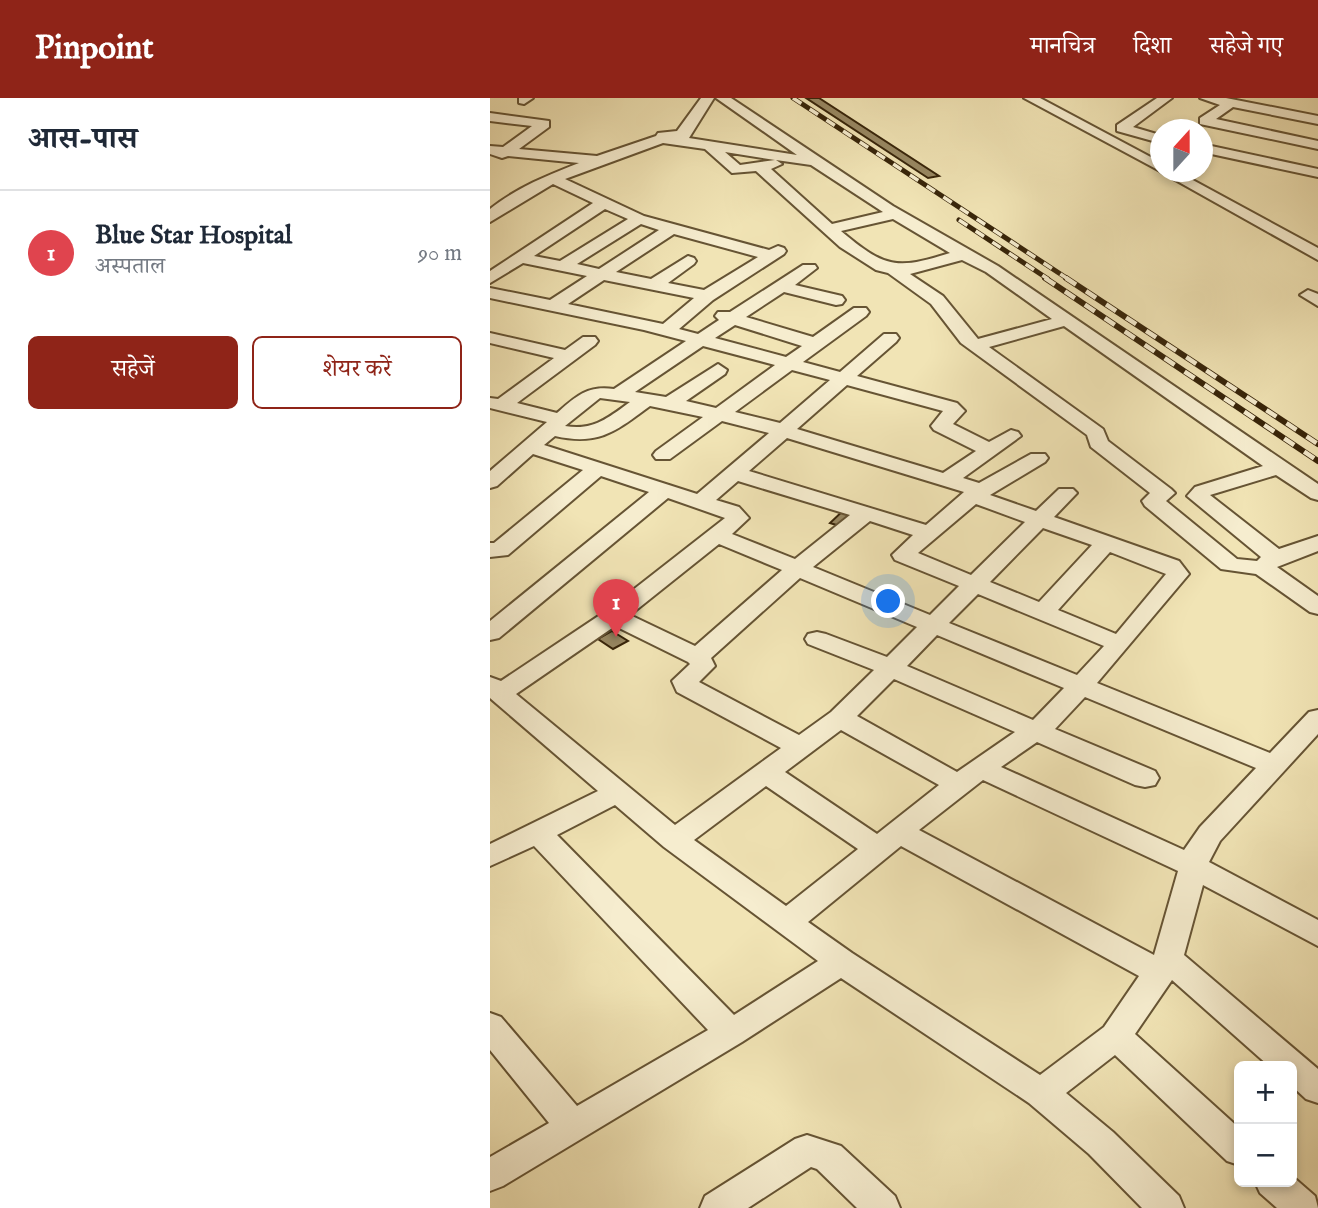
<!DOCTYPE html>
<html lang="hi">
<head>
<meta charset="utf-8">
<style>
	body { margin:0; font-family:"IM FELL English","Noto Serif Devanagari",serif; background:#f6f6f7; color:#1f2937 }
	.controls { position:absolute; right:21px; bottom:21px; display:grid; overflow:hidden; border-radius:10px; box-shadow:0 4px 10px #0003 }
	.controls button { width:63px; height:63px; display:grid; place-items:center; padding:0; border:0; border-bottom:2px solid #e0e1e3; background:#fff; color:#1f2937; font:35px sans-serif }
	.compass { position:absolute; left:660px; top:21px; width:63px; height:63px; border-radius:50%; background:#fff; box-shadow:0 4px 10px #0003; rotate:21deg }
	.you { position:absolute; left:399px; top:504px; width:24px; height:24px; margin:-18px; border:5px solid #fff; border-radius:50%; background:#1a73e8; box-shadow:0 0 0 10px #1a73e833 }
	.badge { display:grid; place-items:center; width:46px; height:46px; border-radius:50%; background:#8f2418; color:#fff; font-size:23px; font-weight:700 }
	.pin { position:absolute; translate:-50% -58px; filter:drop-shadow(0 2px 4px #0008) }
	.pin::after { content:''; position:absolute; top:37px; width:24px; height:21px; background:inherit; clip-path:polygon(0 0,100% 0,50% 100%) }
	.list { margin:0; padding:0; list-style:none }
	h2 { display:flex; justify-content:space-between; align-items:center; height:91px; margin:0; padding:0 28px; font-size:30px }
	h2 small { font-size:23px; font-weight:400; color:#747a83 }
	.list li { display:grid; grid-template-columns:46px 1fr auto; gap:21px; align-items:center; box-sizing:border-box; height:126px; padding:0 28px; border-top:2px solid #e0e1e3 }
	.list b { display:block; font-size:26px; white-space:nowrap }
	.list p { margin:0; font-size:23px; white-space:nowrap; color:#747a83 }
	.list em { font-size:23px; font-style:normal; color:#747a83 }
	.actions { display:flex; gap:14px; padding:21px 28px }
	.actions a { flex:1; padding:16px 0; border:2px solid #8f2418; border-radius:10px; text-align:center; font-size:24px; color:#8f2418 }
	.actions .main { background:#8f2418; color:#fff }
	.map { position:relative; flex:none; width:828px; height:1110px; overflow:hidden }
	header { display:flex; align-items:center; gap:42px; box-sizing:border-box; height:98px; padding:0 35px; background:#8f2418; color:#fff }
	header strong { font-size:33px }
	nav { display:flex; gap:38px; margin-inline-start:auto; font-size:24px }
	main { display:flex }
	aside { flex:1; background:#fff }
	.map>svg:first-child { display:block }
	.building { fill:#988862; stroke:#372409; stroke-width:2 }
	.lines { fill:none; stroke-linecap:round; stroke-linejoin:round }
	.minor-casing { stroke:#665434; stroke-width:4 }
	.minor { fill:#f6edcf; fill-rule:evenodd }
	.rail-far1-casing { stroke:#372409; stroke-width:5 }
	.rail-casing { stroke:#372409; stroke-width:6 }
	.rail-far1 { stroke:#f6edcf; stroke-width:3.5; stroke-dasharray:10; stroke-linecap:butt }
	.rail { stroke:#f6edcf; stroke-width:4.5; stroke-dasharray:12; stroke-linecap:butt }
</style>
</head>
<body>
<header>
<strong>Pinpoint</strong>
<nav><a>मानचित्र</a><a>दिशा</a><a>सहेजे गए</a></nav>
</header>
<main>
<aside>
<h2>आस-पास<small></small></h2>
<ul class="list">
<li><span class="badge" style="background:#e0444e">1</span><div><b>Blue Star Hospital</b><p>अस्पताल</p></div><em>90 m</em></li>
</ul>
<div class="actions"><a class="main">सहेजें</a><a>शेयर करें</a></div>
</aside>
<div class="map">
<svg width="828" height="1110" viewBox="0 0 828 1110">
	<rect width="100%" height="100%" fill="#f1e4b5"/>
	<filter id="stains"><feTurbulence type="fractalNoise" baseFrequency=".00286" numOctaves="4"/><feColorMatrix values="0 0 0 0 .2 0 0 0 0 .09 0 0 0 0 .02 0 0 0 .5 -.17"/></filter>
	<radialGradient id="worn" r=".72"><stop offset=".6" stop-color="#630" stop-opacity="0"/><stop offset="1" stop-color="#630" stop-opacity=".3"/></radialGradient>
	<path class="building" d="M316,0H329L449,78L438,80Z
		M357,409L372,413L356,430L340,425Z
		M122,533L138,543L123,551L108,541Z"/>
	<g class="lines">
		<defs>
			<path id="minor" d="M29,0H43L34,6L29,5Z
				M211,0H224L199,40L307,57L226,0H241L403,108L508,168L828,386V402L821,400L786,377L720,397L789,451L828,438V453L787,469L828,498V516L820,514L766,476L731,471L655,408L652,403L660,395L601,349L597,337L471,245L441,206L398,175L386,172L350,149L266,73L242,75L215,51L173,45L75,81L154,118L279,152L288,148L294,150L296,153L294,156L223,202L189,231L208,236L229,222L225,218L228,214H240L313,167H325L327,170L305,187L352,198L355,202L352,206L346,207L294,194L256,219L323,239L364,210H376L379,214L376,218L313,264L350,274L394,236H406L409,240L406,244L367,278L467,305L475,313L463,326L499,344L521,332L528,334L531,338L473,380L489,385L541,356H555L558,360L555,364L500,397L546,413L569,391H583L587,395L564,419L689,463L699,476L607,585L780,655L819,614L828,612V636L730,743L719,764L828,822V848L713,787L694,857L828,971V1005L816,1001L802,988V968H779L682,882L645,936L749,1030V1067L737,1063L625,957L576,995L623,1034L689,1098L694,1110H652L599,1056L539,1005L351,880L252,944L13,1088L0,1093V1059L59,1025L0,952V915L11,919L87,1008L218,932L44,748L0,768V746L108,693L0,600V579L11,583L116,513L235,420L178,400L9,540L0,542V523L159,394L111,378L18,457L0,459V445H4L93,372L43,356L7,388L0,390V373L57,324L0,310V300L8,301L64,260L0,245V235L75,252L93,239H105L108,243L105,247L27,305L67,315C86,298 98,287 124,291L196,243L154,232L0,200V190L60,202L97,178L33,165L0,185V173L103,105L63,86L0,124V111C26,90 58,77 89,65L18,58L12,60L0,56V48L13,49L42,28L0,23V15L59,23V29L29,51L107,58L166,38L168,35L187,33ZM235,54L285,62L250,67ZM286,62L321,67L393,114L342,126L281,71L292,66ZM115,111L138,121L70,163L44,158ZM403,121L460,155C406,172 395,170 351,133ZM151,126L169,132L109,171L87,166ZM184,136L268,159L214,192L178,185L204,166L206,163L204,160L198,158L161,181L126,174ZM472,162L496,174L562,221L488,241L453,198L420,176ZM114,182L204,200L173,226L78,206ZM245,227L312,248L296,259L225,240ZM574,228L773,368L705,389L697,398L771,459L767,463L747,461L676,403L685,395L681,391L618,343L613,331L499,249ZM213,248L285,267L226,310L196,303L235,276L237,272L228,266L176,299L145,294ZM302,272L340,282L290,325L245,314ZM357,287L453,313L441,328L444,332L486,353L453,375L307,331ZM110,300L140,304C118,320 103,333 75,328ZM160,308L213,319L166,353L163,357L166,361H180L232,323L279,335L207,396L54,347L65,338C109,348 126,333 160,308ZM297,340L474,394L436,427L259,373ZM248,383L360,417L305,461L242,436L259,420L249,409L226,402ZM486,406L535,424L481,477L428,455ZM380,423L423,437L402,457L405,462L469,488L440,517L323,469ZM553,430L602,447L549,504L500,484ZM229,446L292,472L205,548L140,517ZM620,454L676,476L626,536L568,512ZM310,480L427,529L397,559L336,536L327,534L318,536L315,541L318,546L384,572L341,614L309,637L209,584L225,568L221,560ZM488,496L614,548L587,577L459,525ZM125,528L198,564L200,566L182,583L187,594L291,650L185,727L26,596ZM447,537L574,590L543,622L417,568ZM404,581L525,634L467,674L367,618ZM595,599L766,670L710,729L694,752L511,669L547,644L645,687L655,689L665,687L669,680L665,673L565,631ZM351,632L449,687L387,736L295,674ZM493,682L688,773L664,857L429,732ZM276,688L368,751L296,808L204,742ZM125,707L174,749L328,863L244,917L67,737ZM411,748L649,878L614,929L550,977L362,855L318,824Z
				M534,0H550L670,64V73Z
				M667,0H682L643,29L670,37V45L627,33V27Z
				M710,0H736L828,18V26L743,9L726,21L828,43V51L710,26V20L730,7Z
				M712,46L828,71V79L712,54Z
				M671,74H688L828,150V162Z
				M818,192L828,196V208L810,197Z
				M317,1037L351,1048L405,1098L410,1110H367L327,1071L321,1069L258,1110H210L215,1098L305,1041Z
				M802,1078L825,1098L828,1110H787L770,1095L765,1084H802Z"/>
		</defs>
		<use href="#minor" class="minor-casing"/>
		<use href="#minor" class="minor"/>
		<defs>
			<path id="rail-far1" d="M303,0L578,181
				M469,122L558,181"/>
			<path id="rail" d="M555,180L828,363
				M576,180L828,346"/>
		</defs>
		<use href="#rail-far1" class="rail-far1-casing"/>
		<use href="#rail" class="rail-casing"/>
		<use href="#rail-far1" class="rail-far1"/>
		<use href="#rail" class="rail"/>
	</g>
	<rect width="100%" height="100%" filter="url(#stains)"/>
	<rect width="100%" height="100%" fill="url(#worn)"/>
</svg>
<div class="controls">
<button>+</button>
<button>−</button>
</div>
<svg class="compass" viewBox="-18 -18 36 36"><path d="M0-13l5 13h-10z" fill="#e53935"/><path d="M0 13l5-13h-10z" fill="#747a83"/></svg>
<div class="you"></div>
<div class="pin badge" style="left:126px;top:539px;background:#e0444e">1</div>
</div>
</main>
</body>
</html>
